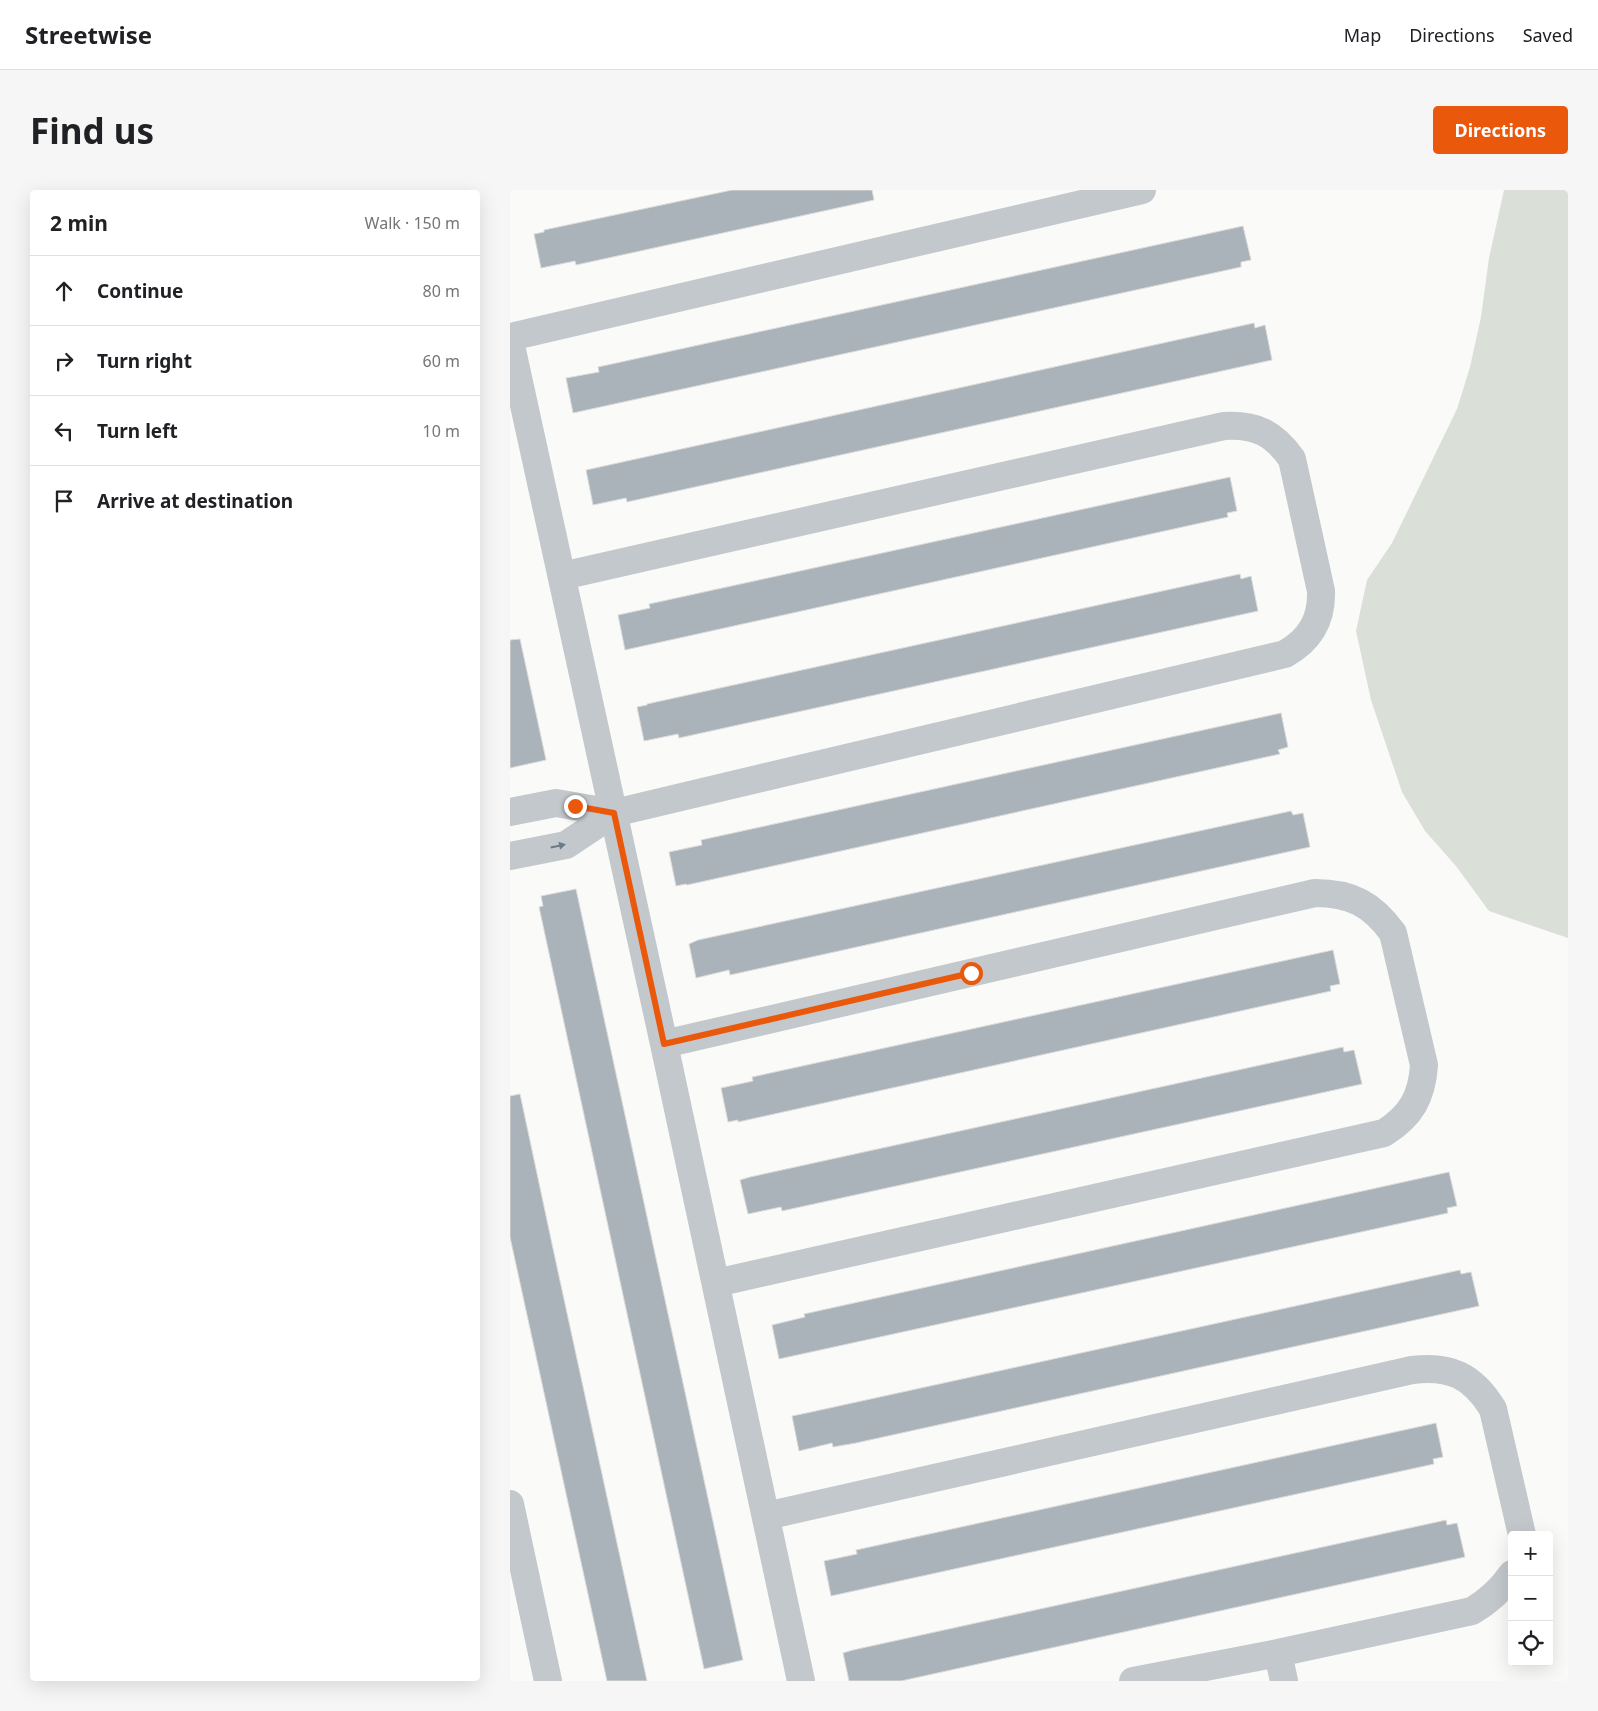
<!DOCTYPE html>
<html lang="en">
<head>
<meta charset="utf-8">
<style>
	body { margin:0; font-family:"Noto Sans",sans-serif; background:#f6f6f6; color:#202124 }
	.controls { position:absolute; right:15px; bottom:15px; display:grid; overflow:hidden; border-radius:5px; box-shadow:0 5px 20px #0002 }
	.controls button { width:45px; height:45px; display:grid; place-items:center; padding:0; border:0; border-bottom:1px solid #e0e0e0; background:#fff; color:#202124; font:25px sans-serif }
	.stop { position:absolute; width:15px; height:15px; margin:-11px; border:4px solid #ea580c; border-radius:50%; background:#fff }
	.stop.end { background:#ea580c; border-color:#fff; box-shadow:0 1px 5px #0008 }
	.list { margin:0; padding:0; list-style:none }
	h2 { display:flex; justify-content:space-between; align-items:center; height:65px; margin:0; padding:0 20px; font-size:21px }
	h2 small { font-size:16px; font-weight:400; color:#757577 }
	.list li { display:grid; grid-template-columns:32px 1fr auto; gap:15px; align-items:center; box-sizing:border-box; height:70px; padding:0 20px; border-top:1px solid #e0e0e0 }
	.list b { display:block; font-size:19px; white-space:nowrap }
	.list em { font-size:16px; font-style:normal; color:#757577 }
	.icon { flex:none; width:28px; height:28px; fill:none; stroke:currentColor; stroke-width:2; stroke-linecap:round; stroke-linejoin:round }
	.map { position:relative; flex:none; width:1058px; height:1491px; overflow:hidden; border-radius:5px }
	header { display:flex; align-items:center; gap:30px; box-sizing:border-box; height:70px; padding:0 25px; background:#fff; border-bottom:1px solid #e0e0e0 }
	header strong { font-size:24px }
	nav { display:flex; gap:28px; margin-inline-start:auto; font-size:18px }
	.intro { display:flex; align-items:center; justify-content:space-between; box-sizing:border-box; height:120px; padding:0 30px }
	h1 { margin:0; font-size:35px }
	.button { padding:12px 22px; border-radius:5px; background:#ea580c; color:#fff; font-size:18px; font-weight:700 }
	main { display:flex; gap:30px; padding:0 30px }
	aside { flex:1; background:#fff; border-radius:5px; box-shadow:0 5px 20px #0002 }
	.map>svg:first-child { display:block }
	.green { fill:#dadfd7 }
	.building { fill:#aab3b9; stroke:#dcdcda }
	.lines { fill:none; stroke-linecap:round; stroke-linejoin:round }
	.minor { stroke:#c3c8cc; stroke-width:28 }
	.oneway { fill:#6a7a87 }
	.route { stroke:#ea580c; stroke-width:6 }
</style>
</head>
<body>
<header>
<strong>Streetwise</strong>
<nav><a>Map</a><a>Directions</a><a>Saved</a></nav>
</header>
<div class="intro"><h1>Find us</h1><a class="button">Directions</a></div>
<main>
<aside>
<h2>2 min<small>Walk · 150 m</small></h2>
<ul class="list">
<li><svg class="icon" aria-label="ahead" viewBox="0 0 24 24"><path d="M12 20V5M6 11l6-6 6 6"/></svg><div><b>Continue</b></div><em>80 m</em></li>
<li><svg class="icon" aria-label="right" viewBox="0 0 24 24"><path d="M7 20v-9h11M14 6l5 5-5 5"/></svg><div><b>Turn right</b></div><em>60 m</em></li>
<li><svg class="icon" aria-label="left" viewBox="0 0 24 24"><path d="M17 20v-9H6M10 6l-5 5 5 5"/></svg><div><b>Turn left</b></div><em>10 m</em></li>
<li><svg class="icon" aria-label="arrive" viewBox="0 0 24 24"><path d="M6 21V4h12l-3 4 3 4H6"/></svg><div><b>Arrive at destination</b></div></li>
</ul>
</aside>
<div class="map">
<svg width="1058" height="1491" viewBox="0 0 1058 1491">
	<rect width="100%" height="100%" fill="#fafaf8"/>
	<path class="green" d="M994,0H1058V748L979,721L946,676L915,641L892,602L861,510L846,441L857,390L882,353L947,219L960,177L971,127L979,68Z"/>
	<path class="building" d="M222,0H362L364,10L66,75L65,71L31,78L24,44L34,42V40Z
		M733,36L741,70L731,72V77L63,223L56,188L89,182L88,177Z
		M744,133L745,138L755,135L762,170L117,312L116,308L83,315L76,280Z
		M720,287L727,321L717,323L718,327L115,460L108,425L140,418L139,414Z
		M730,384L731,389L741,386L748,421L169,548L168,544L134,551L127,517L137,515V514Z
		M10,449L36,570L0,578V450Z
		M771,523L778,557L768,560L770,564L177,695L176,694L166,696L159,662L192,655L191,650Z
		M781,621L783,625L793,623L800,657L220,785L219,780L186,788L179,754L188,750Z
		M66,699L233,1470L194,1479L29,717L33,716L31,706Z
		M823,760L830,794L820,796L821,801L228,932V930L218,932L211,898L243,891L242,887Z
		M833,857L834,862L844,860L852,894L272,1021L271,1017L238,1024L230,990L240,987Z
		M10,904L42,1054L137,1491H97L0,1047V906Z
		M939,982L947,1016L937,1018L938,1023L269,1169L262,1135L295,1127L294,1124Z
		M950,1080L951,1084L961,1082L969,1116L346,1253L323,1257L322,1253L289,1261L282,1226L292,1224Z
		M926,1233L933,1267L923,1269L924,1274L321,1406L314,1371L347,1364L346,1360Z
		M936,1330L937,1335L947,1333L955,1367L391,1491H339L333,1463L343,1460Z"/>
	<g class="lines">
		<path class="minor" d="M0,147L632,0
			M0,151L154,854L291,1491
			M0,622L46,613L104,623
			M0,666L56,655L104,623L775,464C800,450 812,430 811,401L782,269C764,243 745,234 714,236L52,386
			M154,854L805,703C841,703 862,714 883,743L914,875C912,907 901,926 874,943L206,1093
			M0,1314L38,1491
			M256,1326L902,1180C940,1175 963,1186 983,1219L1012,1345
			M768,1463L774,1491
			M623,1491L768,1463L962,1421C979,1411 991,1400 1002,1384"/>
	</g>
	<defs><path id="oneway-solid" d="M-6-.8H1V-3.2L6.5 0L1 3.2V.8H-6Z" transform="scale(1.25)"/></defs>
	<use class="oneway" href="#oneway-solid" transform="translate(48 656) rotate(-12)"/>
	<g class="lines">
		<path class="route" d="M65,616L104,623L154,854L461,783"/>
	</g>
</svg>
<div class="controls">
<button>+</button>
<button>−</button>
<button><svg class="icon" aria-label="locate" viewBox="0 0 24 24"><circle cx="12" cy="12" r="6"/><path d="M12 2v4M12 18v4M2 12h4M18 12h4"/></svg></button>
</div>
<div class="stop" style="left:461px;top:783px"></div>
<div class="stop end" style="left:65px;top:616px"></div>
</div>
</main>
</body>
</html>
